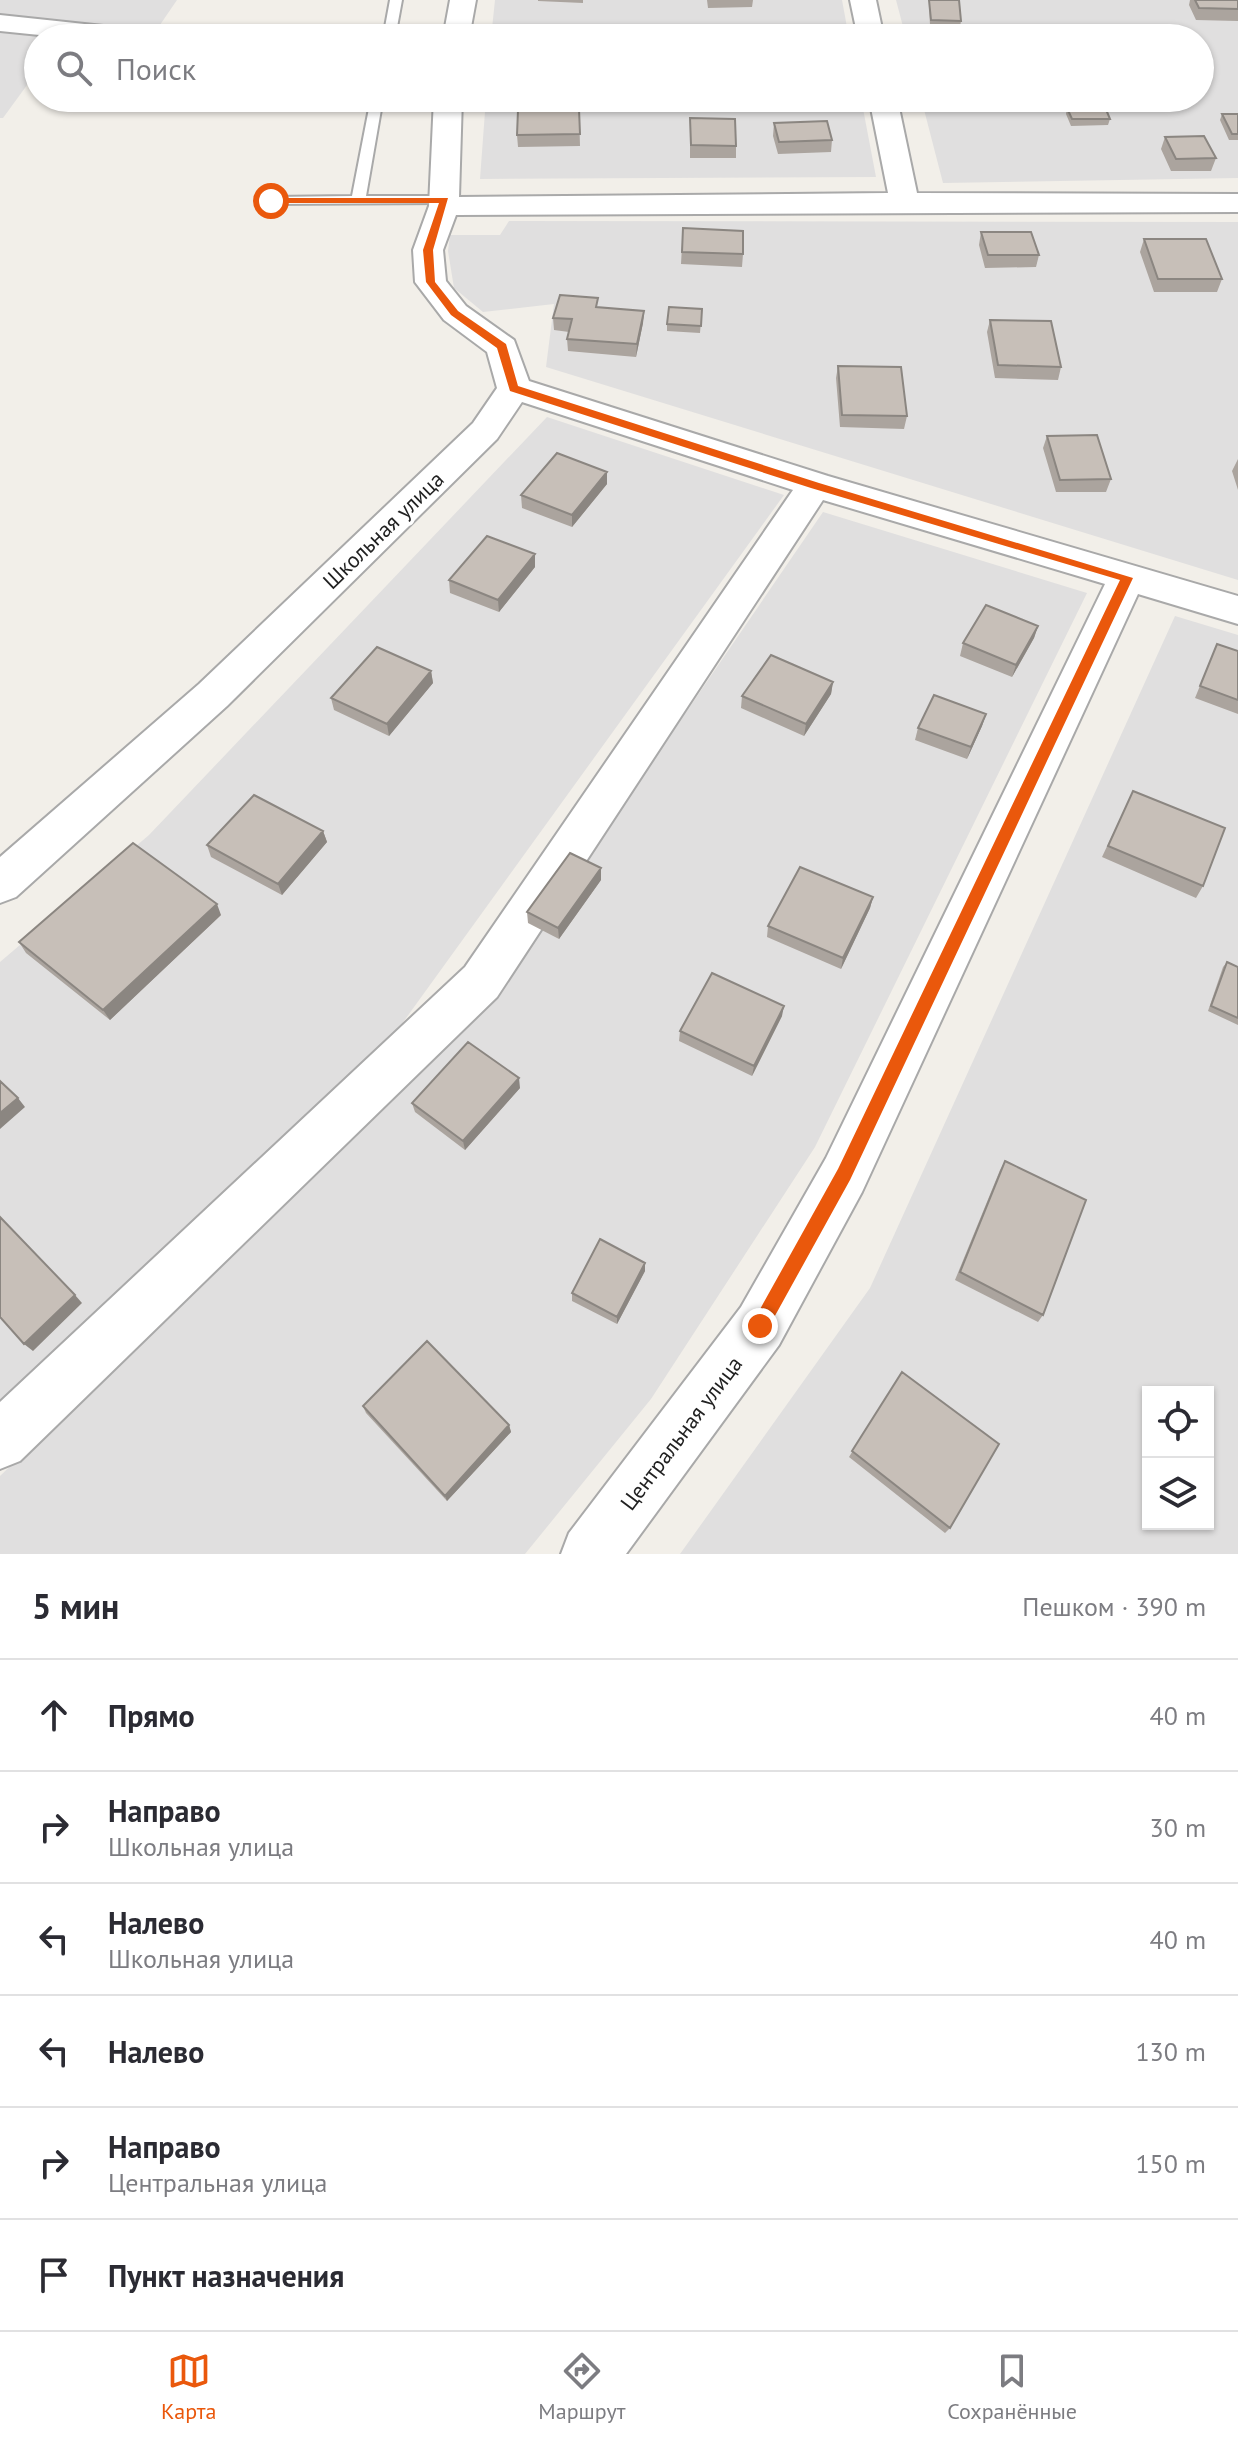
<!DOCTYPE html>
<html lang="ru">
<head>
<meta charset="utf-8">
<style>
	body { margin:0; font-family:"PT Sans",sans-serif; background:#f7f7f7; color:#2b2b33 }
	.controls { position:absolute; right:24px; bottom:24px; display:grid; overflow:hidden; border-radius:0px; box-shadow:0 2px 6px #0004 }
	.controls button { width:72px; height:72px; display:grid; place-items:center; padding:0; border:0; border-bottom:2px solid #e1e1e2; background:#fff; color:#2b2b33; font:40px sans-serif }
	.stop { position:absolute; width:24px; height:24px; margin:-18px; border:6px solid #ea580c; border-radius:50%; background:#fff }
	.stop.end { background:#ea580c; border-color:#fff; box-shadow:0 2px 8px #0008 }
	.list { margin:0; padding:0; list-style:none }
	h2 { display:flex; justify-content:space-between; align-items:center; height:104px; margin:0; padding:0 32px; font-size:34px }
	h2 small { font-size:26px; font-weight:400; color:#7c7c81 }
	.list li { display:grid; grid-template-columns:52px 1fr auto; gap:24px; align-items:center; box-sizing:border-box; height:112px; padding:0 32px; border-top:2px solid #e1e1e2 }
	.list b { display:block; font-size:30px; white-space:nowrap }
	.list p { margin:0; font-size:26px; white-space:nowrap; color:#7c7c81 }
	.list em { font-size:26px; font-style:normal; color:#7c7c81 }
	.icon { flex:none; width:44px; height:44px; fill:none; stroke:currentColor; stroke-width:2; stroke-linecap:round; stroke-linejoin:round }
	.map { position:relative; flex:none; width:1238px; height:1554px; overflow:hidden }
	.search { position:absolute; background:#fff; box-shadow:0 2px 6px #0004; left:24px; right:24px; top:24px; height:88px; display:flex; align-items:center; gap:20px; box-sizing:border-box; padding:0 28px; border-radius:44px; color:#7c7c81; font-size:30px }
	.sheet { height:776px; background:#fff }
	nav { display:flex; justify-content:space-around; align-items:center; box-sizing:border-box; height:112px; border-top:2px solid #e1e1e2; background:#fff; font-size:22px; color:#7c7c81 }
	nav a { display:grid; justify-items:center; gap:4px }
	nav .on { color:#ea580c }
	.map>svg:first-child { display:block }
	.residential { fill:#e0dfdf; fill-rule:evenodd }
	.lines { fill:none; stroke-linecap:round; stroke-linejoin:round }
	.lane-casing { stroke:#a9a9a9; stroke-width:4 }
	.street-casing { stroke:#a9a9a9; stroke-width:4 }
	.lane { fill:#fff; fill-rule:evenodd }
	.street { fill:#fff; fill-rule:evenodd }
	.wall { fill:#aba49e }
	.shaded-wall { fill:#8b8681 }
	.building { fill:#c7bfb8; stroke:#8b8681; stroke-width:2 }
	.route { fill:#ea580c }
	.labels { text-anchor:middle; stroke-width:7; stroke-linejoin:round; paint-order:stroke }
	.street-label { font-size:22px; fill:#222; stroke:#fff }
</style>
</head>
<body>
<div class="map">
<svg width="1238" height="1554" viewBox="0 0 1238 1554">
	<rect width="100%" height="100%" fill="#f2efe9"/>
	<path class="residential" d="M0,0H177L151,38H38V70L3,118H0Z
		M495,0H842L849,38H491Z
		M896,0H1238V178L943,183L921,98H1200V38H906Z
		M486,98H861L876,177L480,179Z
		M509,221L1238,222V580L546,367L554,304L483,312L454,288L448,251L450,235H500Z
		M547,417L784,495L396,1032L0,1406V962L149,835Z
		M823,512L1087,593L815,1147L651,1399L525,1554H0V1476L478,1016Z
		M1175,616L1238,635V1554H680L870,1288ZM1148,1392H1208V1524H1148Z"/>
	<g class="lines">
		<defs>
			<path id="lane" d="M390,0H402L395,38H383Z
				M371,98H383L366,196H444L451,200L449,203L266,204L264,201L271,197L352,196Z"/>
			<path id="street" d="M450,0H476L469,38H443Z
				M850,0H876L884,38H858Z
				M0,15L141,30L150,33L154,38H69L0,31Z
				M434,98H462L459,197L888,193L869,98H897L917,193L1238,194V212L456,215L443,250L446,281L466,306L514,340L529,381L828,476L1238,596V624L1138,594L862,1192L779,1345L626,1554H561L569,1533L741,1307L826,1158L1105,584L823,500L497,997L20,1461L0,1469V1402L465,967L793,490L522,402L497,439L227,706L16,897L0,903V857L199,684L473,423L497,388L487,352L444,320L415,282L413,250L429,206Z"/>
		</defs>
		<use href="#lane" class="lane-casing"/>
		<use href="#street" class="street-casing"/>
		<use href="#lane" class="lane"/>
		<use href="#street" class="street"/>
	</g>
	<path class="wall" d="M538,0H583V3L538,1Z
		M707,0H753L752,7L708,8Z
		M929,0L961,21L960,27L930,26Z
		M1190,0H1238V21L1196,20L1189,5Z
		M497,98H529L528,106H497Z
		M1067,108L1110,119L1108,125L1071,126L1066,114Z
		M579,109L580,146L518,147L517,135Z
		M1222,114H1238V140H1229L1220,120Z
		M690,118L736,146V158H690Z
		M774,123L832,140L831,152L778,154L773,136Z
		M1165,137L1216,158L1211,171H1171L1161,149Z
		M683,228L743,254L742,267L681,264Z
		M981,232L1039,255L1036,267L985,268L979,245Z
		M1144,239L1222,279L1217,292H1154L1140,252Z
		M598,307L644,311L643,323L636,357L568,351L567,339L569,332L554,330L553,318Z
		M702,309L700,333L667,331V324Z
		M990,320L1061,367L1058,380L995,378L987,332Z
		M838,366L907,416L904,429L840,427L836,378Z
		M1047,436L1111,479L1106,492H1056L1043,448Z
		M1238,459V490L1232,471Z
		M607,472V484L572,527L522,508L521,495Z
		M535,554V567L499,612L450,593L449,580Z
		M1038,626L1034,638L1012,677L960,656L963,643Z
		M1217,644L1238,651V714L1195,698Z
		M431,671L433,683L389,736L334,710L331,698Z
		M833,682L831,694L804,736L741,708L742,696Z
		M986,714L982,726L967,759L915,740L918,728Z
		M1133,791L1203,886L1196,898L1102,857Z
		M323,831L327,842L282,895L211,857L207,845Z
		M601,880L559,939L528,923L527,912Z
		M873,897L870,908L841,969L767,937L768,926Z
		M221,915L110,1020L26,953L19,942Z
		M1227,962L1238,967V1025L1208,1011L1223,967Z
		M782,1016L752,1076L679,1041L680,1031Z
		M520,1088L465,1150L415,1112L412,1103Z
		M1005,1161L1043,1315L1038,1322L955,1280L1000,1170Z
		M645,1263V1271L617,1324L572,1301V1293Z
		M902,1372L950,1528L945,1533L849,1457Z
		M363,1406L509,1425L511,1432L447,1501L366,1413Z"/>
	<path class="shaded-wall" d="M644,311L643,323L636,357L637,344Z
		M607,472V484L572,527V515Z
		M535,554V567L499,612L498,600Z
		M1038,626L1034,638L1012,677L1016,665Z
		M431,671L433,683L389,736L387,724Z
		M833,682L831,694L804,736L806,724Z
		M986,714L982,726L967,759L971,747Z
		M323,831L327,842L282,895L278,884Z
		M601,868V880L559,939L558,928Z
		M873,897L870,908L841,969L843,958Z
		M217,904L221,915L110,1020L103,1010Z
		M784,1006L782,1016L752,1076L754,1066Z
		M519,1078L520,1088L465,1150L463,1141Z
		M18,1098L25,1107L0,1129V1113Z
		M645,1263V1271L617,1324V1317Z
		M75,1295L82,1303L33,1351L24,1344Z
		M509,1425L511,1432L447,1501L445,1496Z"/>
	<path class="building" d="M929,0H959L961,21L931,20Z
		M1195,0H1238V9L1199,8Z
		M682,30L747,31V38H682Z
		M569,33V38H525V34Z
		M497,98H528V99L497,100Z
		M1105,107L1110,119H1072L1067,108Z
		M579,109L580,134L517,135L518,110Z
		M1222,114H1238V134H1232Z
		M690,118L735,119L736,146L691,145Z
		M827,121L832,140L779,142L774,123Z
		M1204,136L1216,158L1176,159L1165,137Z
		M683,228L743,231V254L682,252Z
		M981,232H1031L1039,255H988Z
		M1144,239H1206L1222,279H1158Z
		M560,295L598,298L596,307L644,311L637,344L567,339L572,319L553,318Z
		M669,307L702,309L701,326L667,324Z
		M990,320L1051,321L1061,367L998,365Z
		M838,366L901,367L907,416L842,415Z
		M1097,435L1111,479L1060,480L1047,436Z
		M557,453L607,472L572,515L521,495Z
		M487,536L535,554L498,600L449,580Z
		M986,605L1038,626L1016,665L963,643Z
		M1217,644L1238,651V700L1200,686Z
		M377,647L431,671L387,724L331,698Z
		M771,655L833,682L806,724L742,696Z
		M934,695L986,714L971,747L918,728Z
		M1133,791L1225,828L1203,886L1108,846Z
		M254,795L323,831L278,884L207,845Z
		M133,843L217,904L103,1010L19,942Z
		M570,853L601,868L558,928L527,912Z
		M800,867L873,897L843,958L768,926Z
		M1227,962L1238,967V1018L1211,1006Z
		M712,973L784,1006L754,1066L680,1031Z
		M468,1042L519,1078L463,1141L412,1103Z
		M0,1081L18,1098L0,1113Z
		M1005,1161L1086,1200L1043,1315L960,1272Z
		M0,1217L75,1295L24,1344L0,1317Z
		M600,1239L645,1263L617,1317L572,1293Z
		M427,1341L509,1425L445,1496L363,1406Z
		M902,1372L999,1444L950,1528L852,1451Z"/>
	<path class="route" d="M271,198H448L433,250L435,282L458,311L506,344L518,386L819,483L1133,578L850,1180L766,1332L760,1335L754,1332L752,1326L754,1320L838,1169L1120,580L811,488L510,391L497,348L451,315L426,282L423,250L439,203H268Z"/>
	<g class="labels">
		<g class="street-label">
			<text transform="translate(383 530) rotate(-44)" y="8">Школьная улица</text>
			<text transform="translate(681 1433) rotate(-53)" y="8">Центральная улица</text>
		</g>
	</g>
</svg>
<div class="controls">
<button><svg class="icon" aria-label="locate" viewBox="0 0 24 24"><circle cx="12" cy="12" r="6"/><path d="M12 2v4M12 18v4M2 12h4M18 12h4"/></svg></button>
<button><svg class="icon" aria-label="layers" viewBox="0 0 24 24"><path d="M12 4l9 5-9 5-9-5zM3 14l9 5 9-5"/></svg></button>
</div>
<div class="stop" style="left:271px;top:201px"></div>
<div class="stop end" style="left:760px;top:1326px"></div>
<div class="search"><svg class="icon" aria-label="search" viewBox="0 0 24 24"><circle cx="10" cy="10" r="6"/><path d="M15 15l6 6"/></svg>Поиск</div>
</div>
<section class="sheet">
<h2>5 мин<small>Пешком · 390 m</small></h2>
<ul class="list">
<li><svg class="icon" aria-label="ahead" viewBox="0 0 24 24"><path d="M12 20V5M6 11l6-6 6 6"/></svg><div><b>Прямо</b></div><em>40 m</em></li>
<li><svg class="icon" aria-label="right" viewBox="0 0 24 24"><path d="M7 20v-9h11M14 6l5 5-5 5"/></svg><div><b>Направо</b><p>Школьная улица</p></div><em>30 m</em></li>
<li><svg class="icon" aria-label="left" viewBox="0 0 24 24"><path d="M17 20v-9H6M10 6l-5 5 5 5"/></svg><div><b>Налево</b><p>Школьная улица</p></div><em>40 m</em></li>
<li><svg class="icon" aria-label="left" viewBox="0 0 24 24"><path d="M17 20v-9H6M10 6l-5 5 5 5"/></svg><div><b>Налево</b></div><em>130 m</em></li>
<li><svg class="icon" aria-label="right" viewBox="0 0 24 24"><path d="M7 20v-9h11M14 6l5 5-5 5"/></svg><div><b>Направо</b><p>Центральная улица</p></div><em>150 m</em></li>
<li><svg class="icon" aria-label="arrive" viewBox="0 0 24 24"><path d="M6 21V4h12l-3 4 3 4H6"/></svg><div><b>Пункт назначения</b></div></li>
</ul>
</section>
<nav>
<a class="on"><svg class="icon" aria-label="map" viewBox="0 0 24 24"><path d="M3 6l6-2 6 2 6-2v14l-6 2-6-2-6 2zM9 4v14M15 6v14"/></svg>Карта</a>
<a><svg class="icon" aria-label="directions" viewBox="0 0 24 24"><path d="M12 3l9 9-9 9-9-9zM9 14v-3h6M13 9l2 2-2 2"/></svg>Маршрут</a>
<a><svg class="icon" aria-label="saved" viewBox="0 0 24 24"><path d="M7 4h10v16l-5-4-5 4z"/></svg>Сохранённые</a>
</nav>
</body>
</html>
